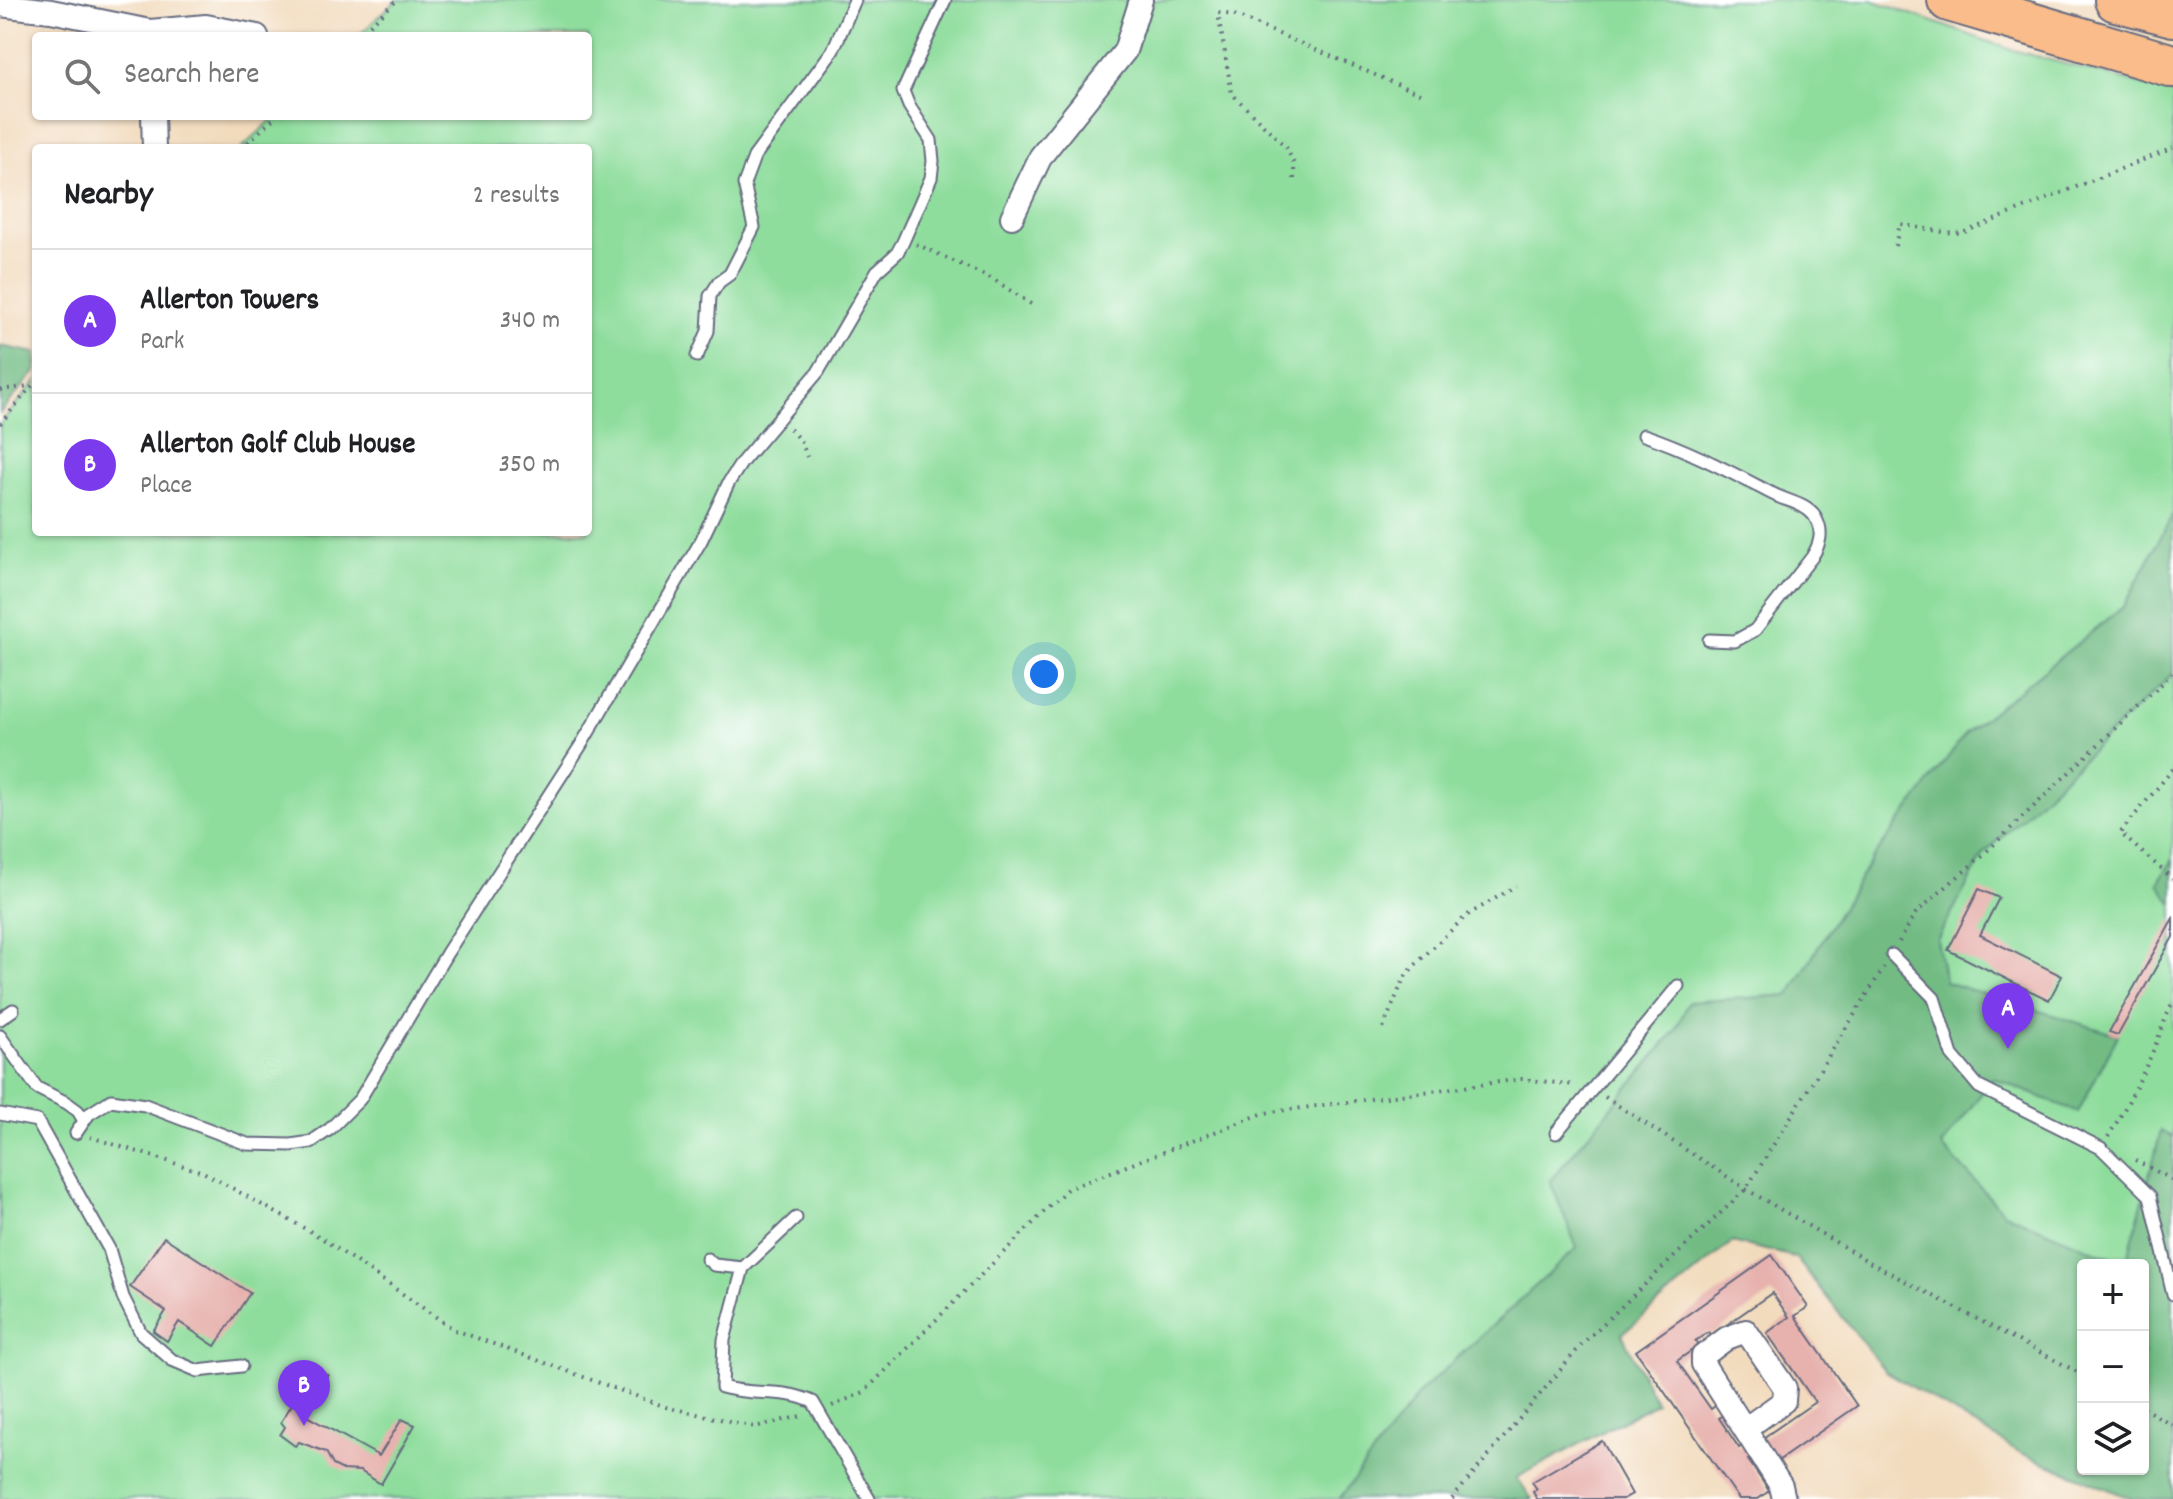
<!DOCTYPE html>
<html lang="en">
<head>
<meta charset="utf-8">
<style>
	body { margin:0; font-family:Dekko,sans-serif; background:#f6f6f6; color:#202124 }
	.controls { position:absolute; right:24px; bottom:24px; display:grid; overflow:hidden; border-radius:8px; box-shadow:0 2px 6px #0004 }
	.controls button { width:72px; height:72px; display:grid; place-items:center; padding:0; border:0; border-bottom:2px solid #e0e0e0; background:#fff; color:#202124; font:40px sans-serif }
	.you { position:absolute; left:1044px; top:674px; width:28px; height:28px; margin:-20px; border:6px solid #fff; border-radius:50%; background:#1a73e8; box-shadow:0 0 0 12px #1a73e833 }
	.badge { display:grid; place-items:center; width:52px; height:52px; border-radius:50%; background:#7c3aed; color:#fff; font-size:26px; font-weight:700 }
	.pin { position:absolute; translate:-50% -66px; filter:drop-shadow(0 2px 4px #0008) }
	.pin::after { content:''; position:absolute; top:42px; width:28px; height:24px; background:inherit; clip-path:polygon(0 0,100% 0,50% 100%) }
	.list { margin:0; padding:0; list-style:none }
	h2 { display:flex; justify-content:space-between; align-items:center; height:104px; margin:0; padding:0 32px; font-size:34px }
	h2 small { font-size:26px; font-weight:400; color:#757577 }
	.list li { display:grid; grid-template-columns:52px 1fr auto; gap:24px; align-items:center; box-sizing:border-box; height:144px; padding:0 32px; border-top:2px solid #e0e0e0 }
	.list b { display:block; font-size:30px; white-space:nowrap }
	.list p { margin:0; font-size:26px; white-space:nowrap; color:#757577 }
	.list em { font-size:26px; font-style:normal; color:#757577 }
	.icon { flex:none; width:44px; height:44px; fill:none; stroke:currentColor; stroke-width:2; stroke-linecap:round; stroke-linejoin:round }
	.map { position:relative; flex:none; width:2173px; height:1499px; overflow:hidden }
	.search { position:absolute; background:#fff; box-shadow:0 2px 6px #0004; left:32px; top:32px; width:560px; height:88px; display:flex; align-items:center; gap:20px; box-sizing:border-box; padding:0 28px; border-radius:8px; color:#757577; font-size:30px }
	.panel { position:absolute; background:#fff; box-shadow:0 2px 6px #0004; left:32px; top:144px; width:560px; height:392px; border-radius:8px }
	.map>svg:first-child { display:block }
	.green { fill:#8edd9c; stroke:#54867d; stroke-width:2 }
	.forest { fill:#72bc84; stroke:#467671; stroke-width:2; fill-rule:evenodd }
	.building { fill:#e7b2ae }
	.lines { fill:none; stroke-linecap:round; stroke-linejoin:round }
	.lane-casing { stroke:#666b7f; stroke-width:15 }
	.street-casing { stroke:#666b7f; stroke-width:26 }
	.highway-casing { stroke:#666b7f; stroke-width:46 }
	.path { stroke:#666b7f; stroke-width:4; stroke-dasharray:2 6; stroke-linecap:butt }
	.lane { stroke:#fff; stroke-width:11 }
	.street { stroke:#fff; stroke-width:22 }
	.highway { stroke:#f9bc8a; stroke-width:42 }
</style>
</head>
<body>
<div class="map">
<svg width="2173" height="1499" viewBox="0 0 2173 1499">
	<rect width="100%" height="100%" fill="#fff"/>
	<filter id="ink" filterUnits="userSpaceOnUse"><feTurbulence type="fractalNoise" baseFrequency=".0125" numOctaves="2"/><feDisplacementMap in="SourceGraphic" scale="16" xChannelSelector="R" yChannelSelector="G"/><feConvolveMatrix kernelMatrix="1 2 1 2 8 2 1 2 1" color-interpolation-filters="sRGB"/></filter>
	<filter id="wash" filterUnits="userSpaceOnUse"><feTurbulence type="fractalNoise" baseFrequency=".006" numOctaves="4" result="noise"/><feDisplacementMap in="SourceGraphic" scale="32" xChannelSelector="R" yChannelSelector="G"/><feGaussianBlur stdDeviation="1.8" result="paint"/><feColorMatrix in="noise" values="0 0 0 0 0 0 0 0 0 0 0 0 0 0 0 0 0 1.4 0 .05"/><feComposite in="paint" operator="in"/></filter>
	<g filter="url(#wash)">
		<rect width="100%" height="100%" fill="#f2dbbd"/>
		<path class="green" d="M397,0H1872L2009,49L2173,93V1411L2143,1265H2083L1768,1182L1452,1499H0V424L36,381V532H588V148H242L276,116H588V36H358Z"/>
		<path class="forest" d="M0,346L36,353V371L0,413Z
			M2173,514V673L1984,854L1937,940L1945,982L2118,1035L2078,1112L1993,1078L1942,1146L2004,1213L2126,1264L2161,1131L2173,1137V1499H2132L2021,1453L1885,1371L1795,1257L1732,1242L1622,1334L1656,1403L1516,1478L1532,1499H1339L1419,1393L1577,1248L1550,1181L1675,1031L1689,1002L1789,995L1872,859L1966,733L2124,606ZM2083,1265H2143V1469H2083Z
			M2173,859V904L2158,883Z"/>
		<g id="blocks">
			<path class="building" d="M1979,889L1999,898L1980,935L2062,976L2049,1000L1948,950Z
				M2173,918V937L2118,1035L2109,1032Z
				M164,1237L250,1293L215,1346L179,1322L167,1341L153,1331L166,1311L130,1287Z
				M1772,1255L1808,1307L1795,1316L1857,1406L1775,1463L1760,1440L1815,1402L1767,1333L1789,1317L1772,1293L1712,1335L1709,1332L1695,1341L1698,1346L1677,1361L1711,1409L1718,1404L1725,1414L1719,1418L1739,1448L1743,1445L1752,1458L1748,1460L1769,1491L1758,1499H1739L1636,1351Z
				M315,1367L328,1375L305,1415L379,1456L402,1419L415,1425L381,1484L360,1471L343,1470L333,1465L326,1452L299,1442L295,1446L280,1435L285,1427L281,1422Z
				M1602,1441L1632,1494L1623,1499H1537L1533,1492L1537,1489L1532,1482Z"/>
		</g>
	</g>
	<g filter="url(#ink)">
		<use href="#blocks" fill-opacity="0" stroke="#666b7f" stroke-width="2"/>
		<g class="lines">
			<defs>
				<path id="lane" d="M697,356L708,331L710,296L719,282L730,274L754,227L744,184L754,157L833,50L855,0
					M1644,435C1689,450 1730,472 1773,494C1786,501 1807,504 1815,517C1824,532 1820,544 1812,557L1755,630L1735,641L1709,640
					M1892,955L1934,998L1952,1055L1979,1087L2101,1148L2150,1196L2173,1294
					M0,1019L13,1010
					M0,1036L37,1088L67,1103L78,1111L84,1121
					M0,1114L37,1121L109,1249L123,1297L141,1333L172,1360L198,1371L241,1366
					M76,1133L89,1114L111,1100L145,1105L247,1144L291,1145L311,1142L330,1129L360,1099L447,953L581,745L701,541L729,482L742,462L818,372L877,271L897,253L903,242L931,178L933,161L931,140L909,106L903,91L945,0
					M1556,1133L1678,986
					M796,1218L743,1268L724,1340L722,1387C756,1397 780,1387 813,1402L869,1499
					M707,1259L714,1265L743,1268"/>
				<path id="street" d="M0,5L51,11L150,31L206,26L257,36
					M153,116L154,148
					M1012,217L1041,156L1125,51L1141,0
					M1745,1429L1784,1401L1785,1388L1746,1331L1727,1338L1703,1356V1364L1781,1486L1784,1499"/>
				<path id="highway" d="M1949,0L2173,66
					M2116,0L2173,15"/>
			</defs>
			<use href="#lane" class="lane-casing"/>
			<use href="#street" class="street-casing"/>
			<use href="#highway" class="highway-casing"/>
			<path class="path" d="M358,36L397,0
				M242,148L276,116
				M1294,179V164L1286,147L1232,94L1218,13L1234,15L1420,94
				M916,244L993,279L1031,304
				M1895,246L1900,224L1943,232L1962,233L2173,148
				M0,390L30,386
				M0,424L36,381
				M790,429L802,443L807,457
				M2173,769L2120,833L2173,879
				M1899,942L1916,913L1984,854L2173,673
				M1383,1028L1404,978L1415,965L1466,916L1516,886
				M1605,1097L1746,1189L1871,1263L2083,1375
				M90,1137L203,1172L320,1237L455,1330L666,1407L755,1427L805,1415
				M2108,1137C2125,1109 2140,1081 2153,1051C2161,1033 2163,1021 2173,1003
				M2135,1160L2173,1180
				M832,1406L864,1392L1067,1189L1264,1113L1522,1079L1575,1085
				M2143,1408L2173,1425
				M1452,1499L1583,1343L1746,1189L1884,967"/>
			<use href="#lane" class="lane"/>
			<use href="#street" class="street"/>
			<use href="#highway" class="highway"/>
		</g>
	</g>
</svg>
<div class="controls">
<button>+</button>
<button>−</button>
<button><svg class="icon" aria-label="layers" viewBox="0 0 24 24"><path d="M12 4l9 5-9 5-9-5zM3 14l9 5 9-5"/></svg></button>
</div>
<div class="you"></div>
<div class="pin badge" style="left:2008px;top:1049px">A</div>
<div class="pin badge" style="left:304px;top:1426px">B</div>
<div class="search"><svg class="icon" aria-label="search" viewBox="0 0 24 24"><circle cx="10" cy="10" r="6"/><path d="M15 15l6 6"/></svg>Search here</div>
<section class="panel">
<h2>Nearby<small>2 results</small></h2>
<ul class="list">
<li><span class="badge">A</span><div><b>Allerton Towers</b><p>Park</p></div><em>340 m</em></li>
<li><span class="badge">B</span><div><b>Allerton Golf Club House</b><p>Place</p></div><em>350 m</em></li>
</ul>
</section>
</div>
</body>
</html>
